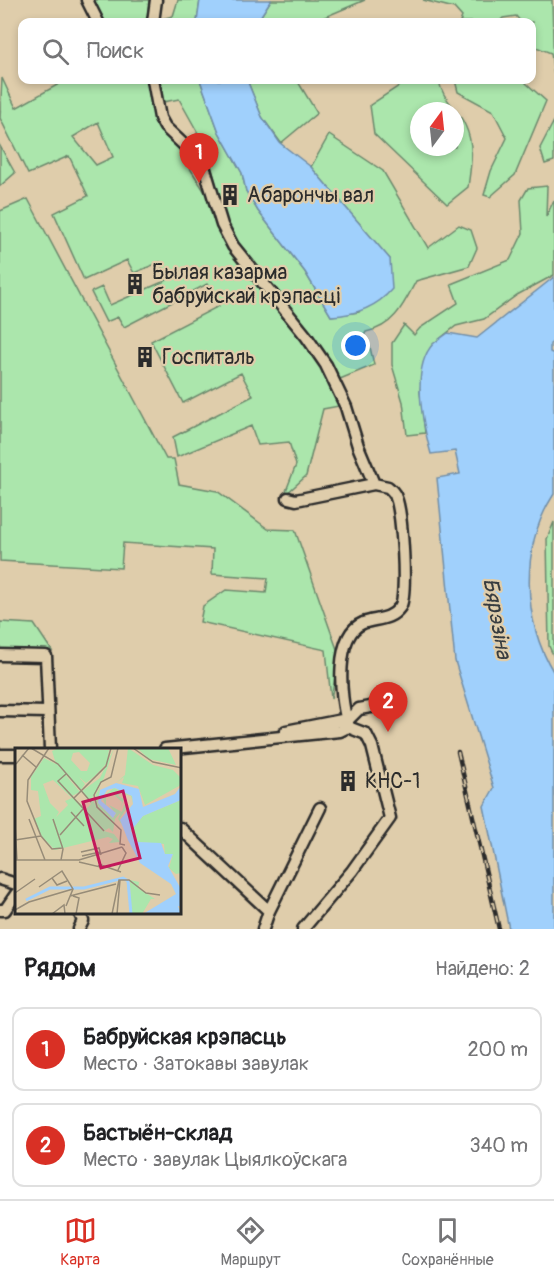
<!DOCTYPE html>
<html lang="ru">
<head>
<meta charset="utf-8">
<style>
	body { margin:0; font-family:Pangolin,sans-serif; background:#f2f2f2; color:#202124 }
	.compass { position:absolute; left:410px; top:102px; width:54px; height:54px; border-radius:50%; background:#fff; box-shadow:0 3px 9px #0003; rotate:15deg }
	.you { position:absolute; left:356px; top:346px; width:21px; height:21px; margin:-15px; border:4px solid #fff; border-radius:50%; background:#1a73e8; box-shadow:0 0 0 9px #1a73e833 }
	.badge { display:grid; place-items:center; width:39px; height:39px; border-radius:50%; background:#d93025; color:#fff; font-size:20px; font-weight:700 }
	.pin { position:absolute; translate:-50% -50px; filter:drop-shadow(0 2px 3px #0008) }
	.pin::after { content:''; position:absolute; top:32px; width:21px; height:18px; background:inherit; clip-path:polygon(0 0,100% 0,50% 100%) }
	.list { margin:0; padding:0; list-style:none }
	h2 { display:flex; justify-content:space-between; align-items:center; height:78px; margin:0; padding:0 24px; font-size:26px }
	h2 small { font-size:20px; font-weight:400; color:#757577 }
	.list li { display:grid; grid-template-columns:39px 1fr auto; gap:18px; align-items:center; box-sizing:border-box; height:84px; margin:0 12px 12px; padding:0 12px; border:2px solid #e0e0e0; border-radius:12px }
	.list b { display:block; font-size:22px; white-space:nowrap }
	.list p { margin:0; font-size:20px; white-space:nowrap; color:#757577 }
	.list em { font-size:20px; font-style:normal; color:#757577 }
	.icon { flex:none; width:33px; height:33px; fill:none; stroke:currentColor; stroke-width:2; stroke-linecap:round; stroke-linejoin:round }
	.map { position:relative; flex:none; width:554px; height:929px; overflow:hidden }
	.search { position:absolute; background:#fff; box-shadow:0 3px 9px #0003; left:18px; right:18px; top:18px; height:66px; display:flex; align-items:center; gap:15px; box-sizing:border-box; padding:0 21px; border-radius:12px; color:#757577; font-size:22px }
	.sheet { height:270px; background:#fff }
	nav { display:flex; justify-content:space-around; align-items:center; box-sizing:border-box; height:84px; border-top:2px solid #e0e0e0; background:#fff; font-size:16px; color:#757577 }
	nav a { display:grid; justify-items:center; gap:3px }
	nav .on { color:#d93025 }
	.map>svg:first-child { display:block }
	.green { fill:#abe6ac; stroke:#6b886c; stroke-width:1.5; fill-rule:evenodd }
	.water { fill:#a0d0fc; stroke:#718ea8; stroke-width:1.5 }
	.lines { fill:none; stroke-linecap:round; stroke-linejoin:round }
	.minor-casing { stroke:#2b2b2b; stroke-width:15 }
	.minor { stroke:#dfcdab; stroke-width:10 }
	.rail-casing { stroke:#2b2b2b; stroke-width:4.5 }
	.rail { stroke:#dfcdab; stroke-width:2; stroke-dasharray:7; stroke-linecap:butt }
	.labels { text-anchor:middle; stroke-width:4.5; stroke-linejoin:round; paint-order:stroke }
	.poi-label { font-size:21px; fill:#2b2b2b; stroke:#dfcdab; text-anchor:start }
	.water-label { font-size:22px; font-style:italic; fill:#373c40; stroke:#dfcdab }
	.inset-river { fill:none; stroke:#a0d0fc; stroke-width:3 }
	.inset-road { fill:none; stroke:#978c78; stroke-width:1.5 }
	.view { fill:#c2185b; fill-opacity:0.15; stroke:#c2185b; stroke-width:3 }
	.inset-edge { fill:none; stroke:#2b2b2b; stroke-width:3 }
</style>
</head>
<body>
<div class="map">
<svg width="554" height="929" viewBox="0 0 554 929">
	<rect width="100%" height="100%" fill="#dfcdab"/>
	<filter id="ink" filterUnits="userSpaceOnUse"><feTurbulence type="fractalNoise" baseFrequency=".0167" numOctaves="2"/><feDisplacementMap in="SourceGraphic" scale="12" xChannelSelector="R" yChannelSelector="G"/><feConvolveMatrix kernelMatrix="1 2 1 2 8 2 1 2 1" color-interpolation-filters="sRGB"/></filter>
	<g filter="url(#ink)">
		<path class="green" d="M90,0H149L147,19L132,22H101Z
			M178,0H200L197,22H157V20L173,16Z
			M271,0H365L313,22H257Z
			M423,0H552L554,77L551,53L536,47L532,38V22H521L516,16L503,18L499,22H460L462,17L454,8Z
			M2,78L16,108L66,80H149L183,157L211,202L222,238L304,340L324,373L339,406L323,409L306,476L284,496L296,465L289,442L258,445L251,426L177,457L173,437L253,396L241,373L183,403L151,341L219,306L207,284L124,327L118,317L106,322L91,292L102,287L110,305L167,280L160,262L134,273L127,260L84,280L54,213L88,196L69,156L28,174L0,118ZM98,122L113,157L96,165L73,137Z
			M159,80H200L219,132L242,173L246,191L258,211L305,272L331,316L359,312L390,259L311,167L329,135L383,171L428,248L459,225L471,230L477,248L469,266L416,281C404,304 394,327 366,332L361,341L370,347L374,365L340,379L324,351L244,253L228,227L210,162L189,141L198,133L179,99L163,102Z
			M247,80H297L317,113L281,143L262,117Z
			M408,80H439C441,98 458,109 465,125C475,146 471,165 468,187L447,204L374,134L370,105ZM419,111H455V147H419Z
			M455,80H527L526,83L546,101L515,175L490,197L484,195L491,171L507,138L493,111L458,92Z
			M554,121V161L545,164L540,148Z
			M0,146L15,173L0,186Z
			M547,186L546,217L554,200V275L517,295L484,319L456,326L432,345L423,367L420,392L425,433L407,435L403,402L392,365V343L404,325L414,335L420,328L458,303L451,284L510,260L523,233L521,200L528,188Z
			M28,199L166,459H174L179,484L217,491L268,529L295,530L339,655L331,699L326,650L200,622L203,606L226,590L266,593L268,578L212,574L213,549L123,543L121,568L0,561V211Z
			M554,522V657L549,646L547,539Z
			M0,622L34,624L52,651L0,650Z"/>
		<path class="water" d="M200,0H271L257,22H197Z
			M200,80H247L262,117L280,143L311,167L390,259L392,289C376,308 355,315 331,316L305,272L258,211L246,191L242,173L219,132Z
			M554,277V341L550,344V352L554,354V494C520,546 522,620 554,673V929H509L484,806L494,788L455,661L437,478L460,474L455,451L431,454C423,425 410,369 433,344C438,340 444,336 448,333L477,338Z"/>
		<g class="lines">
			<defs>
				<path id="minor" d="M87,0L98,22
					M153,22L156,0
					M153,80L160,118L165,127L203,163L222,225L233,246L306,336L326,365L346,407L358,446L374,484L388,487C391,490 395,493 396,498C402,512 408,596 400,607C390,621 376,618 363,623C334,635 340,697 347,721L359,709L394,703
					M288,498L296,500L374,484
					M0,655L46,656L50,749
					M0,711L47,712
					M286,731L342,720L347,721L349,726
					M165,749L340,731L348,727
					M0,755H16
					M180,828L269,911
					M0,879L16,884
					M0,910H5L16,894
					M79,912L83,921L79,929
					M263,929L269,911L320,808
					M303,929L352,871L390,818L372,746L366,734L348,727"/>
			</defs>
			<use href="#minor" class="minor-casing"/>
			<use href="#minor" class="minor"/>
			<defs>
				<path id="rail" d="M458,752L499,929"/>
			</defs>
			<use href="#rail" class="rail-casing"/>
			<use href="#rail" class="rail"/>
		</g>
	</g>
	<defs>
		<symbol id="building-bare" viewBox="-9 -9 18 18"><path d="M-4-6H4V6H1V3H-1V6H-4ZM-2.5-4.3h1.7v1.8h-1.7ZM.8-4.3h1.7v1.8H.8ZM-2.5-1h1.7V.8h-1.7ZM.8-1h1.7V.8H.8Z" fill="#2b2b2b" stroke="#dfcdab" stroke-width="2.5" paint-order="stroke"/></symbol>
	</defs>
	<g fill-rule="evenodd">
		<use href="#building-bare" x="215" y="180" width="30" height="30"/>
		<use href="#building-bare" x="120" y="269" width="30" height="30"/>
		<use href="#building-bare" x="130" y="342" width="30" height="30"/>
		<use href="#building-bare" x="333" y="766" width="30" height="30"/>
	</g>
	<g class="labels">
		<g class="poi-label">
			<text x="247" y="202">Абарончы вал</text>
			<text x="152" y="279">Былая казарма<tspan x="152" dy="24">бабруйскай крэпасці</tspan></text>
			<text x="162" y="364">Госпиталь</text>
			<text x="365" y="788">КНС-1</text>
		</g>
		<g class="water-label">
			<text transform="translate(498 618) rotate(80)" y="8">Бярэзіна</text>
		</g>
	</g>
	<g transform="translate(15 748)">
		<rect width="166" height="166" fill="#dfcdab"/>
		<path d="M44,0L94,2L92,15L80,28L71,35L64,29L70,36L66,42L48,24L65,44L57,48L71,61L76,56L67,43L85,30L99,0L89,30L77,50L80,56L81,46L85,39L83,55L98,70L101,66L94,57L107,64L109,57H114L105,70L107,77L103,71L106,64L100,71L98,84L94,80L89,83L99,86L105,94L94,95L98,91L93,89L40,102L27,89L19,71L26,68L23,43L16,42V29L29,10L41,16L37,3ZM64,4L75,15L72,23H66L56,12L58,5ZM38,32L57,50L50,53L53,57L41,69L44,64L35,55L28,36ZM113,0L138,17L158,22L167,31L164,38L130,57L123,38L107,35L109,29L101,35L110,27ZM122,0H153L161,17L134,11ZM99,40L117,48L118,56L116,48L105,45L103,48L109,51L106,59L107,54L97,45L91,49V59L87,49ZM166,52V125L161,126L154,120L158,106L150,107L149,96L123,94L117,82L128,68ZM115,132L124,134L123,140L140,151H136L127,166H116Z" fill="#abe6ac" fill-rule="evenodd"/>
		<path d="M101,35L124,41L128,59L160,46L166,38V52L128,68L116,83L123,94L146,95L150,106H158L153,118L166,141V159L163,158L166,166H128L161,146L156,136L125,115L113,92L105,72L118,56L117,48L100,40L92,42L86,53L101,65L98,70L83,55L85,42Z" fill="#a0d0fc"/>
		<path class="inset-river" d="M11,152L35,140H69L108,130L113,133L116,166"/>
		<path class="inset-road" d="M16,0L43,16L76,54M34,0L13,32L12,53L26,88L37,101L47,100M103,0L96,29L86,34L79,47L82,59L106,82L105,96L110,97M118,0L138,14L167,20M7,7L21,19M1,16L14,0M51,26L43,33L89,83M59,50L91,18L96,0M56,64L69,78M14,71L30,112M38,71L48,101L46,112M0,76L2,112M45,87L68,61M0,92L26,88M66,104L84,100L86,107M67,108L85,104M0,112H64L107,99M64,114L85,119L86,117L83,118M86,117L106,124M103,122L111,105L107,99M37,130L42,137L52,133M24,139L47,123L58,141L51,158M0,145L20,131M55,148L101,136M58,148L64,150L61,166M0,162L14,154L58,141M37,166L49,157L50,166M97,166L104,132H114L131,145L145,147M102,166L105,132"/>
		<path class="view" d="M108,43L125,110L86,120L68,54Z"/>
		<rect width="166" height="166" class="inset-edge"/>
	</g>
</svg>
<svg class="compass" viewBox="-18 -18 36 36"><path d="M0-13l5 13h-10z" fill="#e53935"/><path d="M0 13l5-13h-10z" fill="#757577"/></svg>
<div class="you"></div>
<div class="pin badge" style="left:199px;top:183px">1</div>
<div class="pin badge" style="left:388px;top:732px">2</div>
<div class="search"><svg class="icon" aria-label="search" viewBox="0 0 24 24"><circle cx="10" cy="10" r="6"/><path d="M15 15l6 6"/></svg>Поиск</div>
</div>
<section class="sheet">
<h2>Рядом<small>Найдено: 2</small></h2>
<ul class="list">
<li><span class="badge">1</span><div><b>Бабруйская крэпасць</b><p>Место · Затокавы завулак</p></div><em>200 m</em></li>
<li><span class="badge">2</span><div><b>Бастыён-склад</b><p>Место · завулак Цыялкоўскага</p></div><em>340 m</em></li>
</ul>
</section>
<nav>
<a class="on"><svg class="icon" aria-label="map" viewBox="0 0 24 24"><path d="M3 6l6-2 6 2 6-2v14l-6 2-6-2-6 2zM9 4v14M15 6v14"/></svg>Карта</a>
<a><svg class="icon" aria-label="directions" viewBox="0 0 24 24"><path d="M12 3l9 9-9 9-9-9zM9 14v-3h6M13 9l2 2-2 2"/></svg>Маршрут</a>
<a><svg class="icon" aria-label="saved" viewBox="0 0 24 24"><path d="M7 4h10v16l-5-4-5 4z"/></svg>Сохранённые</a>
</nav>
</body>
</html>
